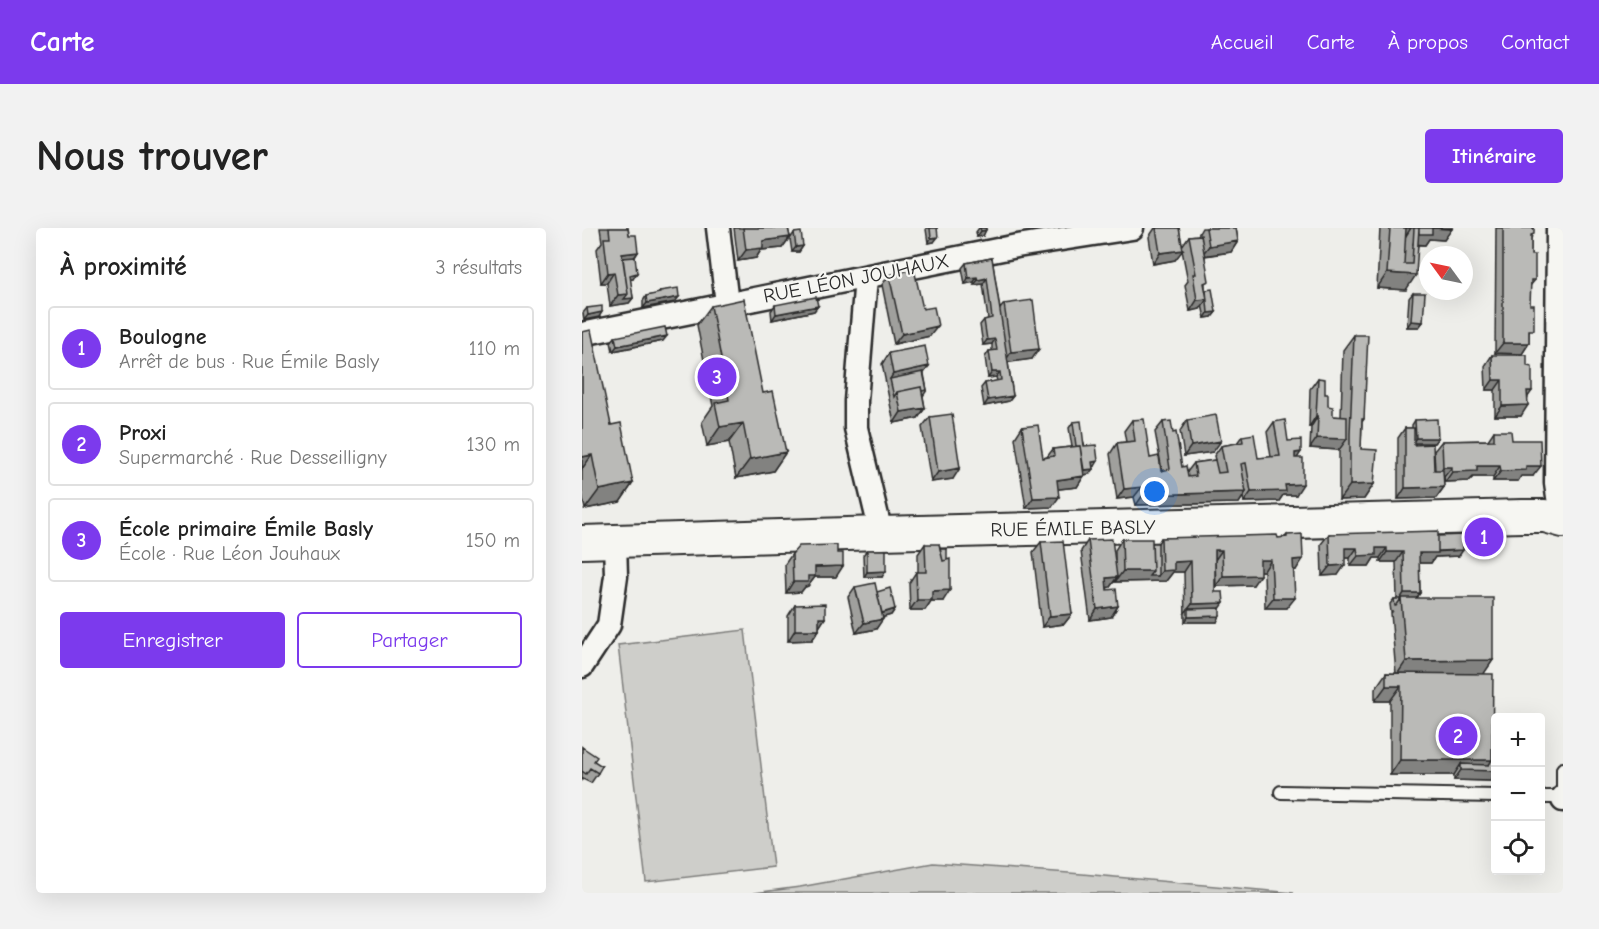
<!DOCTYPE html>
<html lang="fr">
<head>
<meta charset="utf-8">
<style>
	body { margin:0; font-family:"Comic Neue",sans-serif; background:#f2f2f2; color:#222 }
	.controls { position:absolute; right:18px; bottom:18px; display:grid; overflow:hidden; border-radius:6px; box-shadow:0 6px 24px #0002 }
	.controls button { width:54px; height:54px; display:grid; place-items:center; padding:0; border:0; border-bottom:2px solid #e0e0e0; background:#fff; color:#222; font:30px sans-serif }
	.compass { position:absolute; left:837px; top:18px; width:54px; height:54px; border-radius:50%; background:#fff; box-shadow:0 6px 24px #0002; rotate:303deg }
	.you { position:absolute; left:573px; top:264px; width:21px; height:21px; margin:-15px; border:4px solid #fff; border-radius:50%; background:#1a73e8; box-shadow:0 0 0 9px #1a73e833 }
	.badge { display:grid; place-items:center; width:39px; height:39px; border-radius:50%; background:#7c3aed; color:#fff; font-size:20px; font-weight:700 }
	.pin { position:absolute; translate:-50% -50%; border:3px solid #fff; box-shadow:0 2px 6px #0006 }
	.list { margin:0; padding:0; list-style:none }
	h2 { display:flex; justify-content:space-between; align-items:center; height:78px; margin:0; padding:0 24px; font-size:26px }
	h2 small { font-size:20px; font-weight:400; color:#767676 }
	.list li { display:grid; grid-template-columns:39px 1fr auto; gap:18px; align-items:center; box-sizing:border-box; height:84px; margin:0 12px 12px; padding:0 12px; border:2px solid #e0e0e0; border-radius:6px }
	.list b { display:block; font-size:22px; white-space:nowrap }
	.list p { margin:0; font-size:20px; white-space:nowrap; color:#767676 }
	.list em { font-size:20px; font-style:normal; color:#767676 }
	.actions { display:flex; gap:12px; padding:18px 24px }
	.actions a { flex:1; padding:14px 0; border:2px solid #7c3aed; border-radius:6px; text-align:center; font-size:21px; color:#7c3aed }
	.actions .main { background:#7c3aed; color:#fff }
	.icon { flex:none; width:33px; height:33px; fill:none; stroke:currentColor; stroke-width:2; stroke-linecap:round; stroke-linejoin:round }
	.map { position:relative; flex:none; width:981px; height:665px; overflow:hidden; border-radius:6px }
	header { display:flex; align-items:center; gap:36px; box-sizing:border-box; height:84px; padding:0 30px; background:#7c3aed; color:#fff }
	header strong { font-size:28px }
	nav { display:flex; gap:33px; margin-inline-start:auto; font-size:21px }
	.intro { display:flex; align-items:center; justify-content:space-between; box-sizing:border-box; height:144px; padding:0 36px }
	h1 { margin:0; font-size:42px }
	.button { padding:15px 27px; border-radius:6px; background:#7c3aed; color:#fff; font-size:21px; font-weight:700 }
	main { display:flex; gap:36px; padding:0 36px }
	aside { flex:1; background:#fff; border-radius:6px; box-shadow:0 6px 24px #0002 }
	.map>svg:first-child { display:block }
	.green { fill:#cececa; stroke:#7c7c7a; stroke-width:1.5 }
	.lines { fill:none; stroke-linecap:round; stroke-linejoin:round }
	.lane-casing { stroke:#2b2b2b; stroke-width:16 }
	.street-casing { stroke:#2b2b2b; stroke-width:27 }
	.secondary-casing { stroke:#2b2b2b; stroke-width:36 }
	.lane { stroke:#f6f6f2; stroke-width:12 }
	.street { stroke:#f6f6f2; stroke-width:22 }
	.secondary { stroke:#f6f6f2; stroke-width:32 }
	.wall { fill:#a0a09d; stroke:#2b2b2b; stroke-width:1.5 }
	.shaded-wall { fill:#828280; stroke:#2b2b2b; stroke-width:1.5 }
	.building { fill:#babab7; stroke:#2b2b2b; stroke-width:1.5 }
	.labels { text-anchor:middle; stroke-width:4.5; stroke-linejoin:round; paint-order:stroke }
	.street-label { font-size:20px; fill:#2b2b2b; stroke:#f6f6f2 }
</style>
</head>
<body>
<header>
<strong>Carte</strong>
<nav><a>Accueil</a><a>Carte</a><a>À propos</a><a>Contact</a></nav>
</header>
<div class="intro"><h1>Nous trouver</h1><a class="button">Itinéraire</a></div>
<main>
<aside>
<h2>À proximité<small>3 résultats</small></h2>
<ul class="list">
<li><span class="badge">1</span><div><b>Boulogne</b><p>Arrêt de bus · Rue Émile Basly</p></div><em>110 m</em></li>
<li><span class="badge">2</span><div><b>Proxi</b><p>Supermarché · Rue Desseilligny</p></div><em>130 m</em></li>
<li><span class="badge">3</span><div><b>École primaire Émile Basly</b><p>École · Rue Léon Jouhaux</p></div><em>150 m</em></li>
</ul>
<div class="actions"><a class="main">Enregistrer</a><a>Partager</a></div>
</aside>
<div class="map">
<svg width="981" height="665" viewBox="0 0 981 665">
	<rect width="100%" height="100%" fill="#eeeeea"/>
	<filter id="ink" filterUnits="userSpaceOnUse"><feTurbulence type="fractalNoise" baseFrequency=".0167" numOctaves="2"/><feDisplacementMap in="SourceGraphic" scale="12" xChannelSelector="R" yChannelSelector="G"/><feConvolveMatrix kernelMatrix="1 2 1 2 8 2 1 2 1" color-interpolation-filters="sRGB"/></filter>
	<g filter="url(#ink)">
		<path class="green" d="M163,402L191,639L64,654L36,417Z
			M351,635L500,646L712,665H172L218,659Z"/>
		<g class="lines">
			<defs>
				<path id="lane" d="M699,564L914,568
					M958,569H981V541"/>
				<path id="street" d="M136,0L145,76
					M976,0L974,255L976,269L981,288
					M284,49L274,173V200L299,305
					M0,106L435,18L550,0
					M0,438L27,397L34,348L33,313
					M981,569V572"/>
				<path id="secondary" d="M0,314L299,305L940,288H963L981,293"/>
			</defs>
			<use href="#lane" class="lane-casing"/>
			<use href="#street" class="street-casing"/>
			<use href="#secondary" class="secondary-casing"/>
			<use href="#lane" class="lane"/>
			<use href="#street" class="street"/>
			<use href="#secondary" class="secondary"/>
		</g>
		<path class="wall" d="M18,0H46L47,7L56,24L53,29L51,51H48L51,70L47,75L28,78L25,55H19L15,21L20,14Z
			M152,0H206L208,9L200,20L179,22L174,30L156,33Z
			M344,0H355L352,14L346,15L344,1Z
			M397,0H404L401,8L395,9L394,4Z
			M573,0H597L600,18L607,8L616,7L620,0H654L656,13L649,24L623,28V62L634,84L630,89L623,90L620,77L618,81L608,83L603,57L606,53L600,22L593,32L571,36L567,9Z
			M798,0H870L862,12L847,11L843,17H836L824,62L795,60Z
			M914,0H952L949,11V27L953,52L948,58L947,115L940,126L913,125Z
			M212,5L221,18L217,24H210L208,11Z
			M410,30L418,81L422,76L450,131L426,134L431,168L427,173L402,178L399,160L403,155L415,153L414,149L406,150L403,129L407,123H410V116L401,117L398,97L402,92L406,91L401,56L392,57V54L383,56L380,40L384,35Z
			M307,47L341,81L348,108L312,116L300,57Z
			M78,63L93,74L61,80V73L64,68L76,66Z
			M831,65L841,94L837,99H825L827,70Z
			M193,77L236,78L232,83L190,92L189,83Z
			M129,78L181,165L204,224L191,243L154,250L147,214L125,218L120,194L131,178L115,97Z
			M5,80L17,89L2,92L1,85Z
			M0,104L29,197L51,255L38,274L3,281L0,265Z
			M772,107L782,191L780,194L779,221L792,256L782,271L757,272V222L728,220L729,199H727L728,161L736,150L743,166L746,178L751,188L759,189L761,122Z
			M33,109L81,113L31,123L29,114Z
			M307,125L342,146L345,162L341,168L343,180L336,190L312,195L300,136Z
			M910,127L946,170L939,188H913V162H904L903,138Z
			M348,189L371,251L349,254L340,199Z
			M550,192L568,230L579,243L580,242L573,204L581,194L591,205L600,239L605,244L612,235L633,232L632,228L639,218L655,215L660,208L676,230L689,229L685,204L692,194L706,213L715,230L714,267H701L697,273L662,274L661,269L657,275L554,277L552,269L535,271L528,226L535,215L544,214L542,203Z
			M605,192L631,224L602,228L598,203Z
			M833,192L856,210L852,215H832L852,242H853L852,223L860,213L906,212L912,203L930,212L951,248H939L936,253H911V249H891L887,253L863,254L862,249H861L862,259L854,270L816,271V210L823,200H830V197Z
			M491,194L513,238L510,239L507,246L502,247L495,259L476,261L470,279L444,280L433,210L440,199L461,230L465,229L471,221L490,219L487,200Z
			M747,306L877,328L853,329L849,335H837L838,365L835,370L911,432L901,446L910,504H914V545L908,553L872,552V547H808V473H793V461L804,445L814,446L809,385L810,384H809L808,376L812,371H815L814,334H798V330H792L787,338H768V330H763L756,347L740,348L739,316Z
			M705,307L714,342H712L705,380H683L682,343H678L671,357L634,358L633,332V364L638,380L635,394H603L602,344H591L584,353L533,354V352L528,359L525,360V362L536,378L529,389L508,392L499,323L506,312L533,332V322L540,311L570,315H576L579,310H696L703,309Z
			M459,314L490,386L482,396L460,399L451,324Z
			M343,316L361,373H349L343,382H328L327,355L334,344H336V326Z
			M285,322L300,349H282L281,327Z
			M210,326L254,349H233L226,358L223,359L219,364L204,365L203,336Z
			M273,359L295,364L313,381L309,387L301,389L294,401L274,405L266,369Z
			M213,377L243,390L237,399V402L230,412L206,413V388Z
			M0,519L12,533L16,545L9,555L1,551L0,552Z"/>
		<path class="shaded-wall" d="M821,0H829L822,11Z
			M850,0L870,1L862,12L847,11L843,17L831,16L834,6Z
			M404,2L401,8L395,9L399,3Z
			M208,9L200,20L179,22L174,30L156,33L164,22L181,13Z
			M356,9L352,14L346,15L349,10Z
			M656,13L649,24L619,28L627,18Z
			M221,18L217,24H210L214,19Z
			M601,22L593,32L571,36L578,25Z
			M56,24L49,34L37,31L40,26Z
			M32,44L25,55H19L26,45Z
			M55,45L51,51L44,52L48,47Z
			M805,45L834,47L824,62L795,60Z
			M395,49L392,54L383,56L386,50Z
			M405,50L401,56L392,57L396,52Z
			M46,66L51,70L47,75L28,78L36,67Z
			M97,69L93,74L61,80L65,75Z
			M625,71L618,81L608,83L615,72Z
			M236,78L232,83L190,92L194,86Z
			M20,84L17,89L2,92L6,87Z
			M634,84L630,89L623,90L626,85Z
			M829,93L841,94L837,99H825Z
			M356,98L348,108L312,116L320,106Z
			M85,108L81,113L31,123L35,118Z
			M413,111L410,116L401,117L405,112Z
			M921,115H947L940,126L913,125Z
			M457,121L450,131L422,135L429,124Z
			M347,138L340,148L308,151L311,146Z
			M410,144H418L414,149L406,150Z
			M911,152H920L913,162H904Z
			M945,163H950L943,173Z
			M431,168L427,173L402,178L406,172Z
			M946,177L939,188H913L920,178Z
			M343,180L336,190L312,195L319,184Z
			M734,188H736L729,199H727Z
			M161,195L147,214L125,218L138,199Z
			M735,210L765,211L757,222L728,220Z
			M834,210H856L852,215H830Z
			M639,213L631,224L602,228L609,218Z
			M204,224L191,243L154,250L168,231Z
			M719,224L712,235L713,225Z
			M10,227L0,241V229Z
			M516,233L513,238L506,239L510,234Z
			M895,238H918L911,249H891L887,253L863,254L870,244Z
			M944,238H959L951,248H939L936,253H911L919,243Z
			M861,239H870L862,249H854Z
			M378,240L371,251L349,254L356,244Z
			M511,241L507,246L494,248L498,243Z
			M502,248L495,259L468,262L475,252Z
			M51,255L38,274L3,281L17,262Z
			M721,256L714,267H701L697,273L662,274L669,264L703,257Z
			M792,256L782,271L757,272L768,257Z
			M560,259L552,269L535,271L542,261Z
			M862,259L854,270L816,271L823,260Z
			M664,264L657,275L554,277L561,267Z
			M477,269L470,279L444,280L451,270Z
			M763,320H775L768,330H756Z
			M794,320H805L798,330H792L787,338H768L776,328Z
			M633,322H640L633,332Z
			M881,322L877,328L853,329L849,335H829L837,325Z
			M805,324H821L814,334H798Z
			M721,331L714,342H704L711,332Z
			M678,332H689L682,343H671Z
			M609,333L602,344H591L584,353L533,354L541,343H571L576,348L580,343L592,334Z
			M763,337L756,347L740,348L748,338Z
			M261,338L254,349H233L226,358L223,359L219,364L204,365L211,354L233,339Z
			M304,343L300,349H282L285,344Z
			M678,347L671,357L634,358L641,348Z
			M535,349L528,359L516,361L524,350Z
			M368,362L361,373H349L343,382H328L335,372L350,363Z
			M822,365H838L831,375L819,370L815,376Z
			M691,370H713L705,380H683Z
			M642,375L635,385L606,381L602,386L610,376Z
			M536,378L529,389L508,392L515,381Z
			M313,381L309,387L292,392L296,387Z
			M490,386L482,396L460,399L468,388Z
			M638,388L635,394H603L606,389Z
			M237,390H243L236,401Z
			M301,391L294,401L274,405L282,395Z
			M213,402H237L230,412L206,413Z
			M911,432L901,447L814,448L824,433Z
			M804,458H819L808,473H793Z
			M818,532H910L914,545L908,553L872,552L879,542V536L872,547H808Z"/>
		<path class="building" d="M27,0H46L47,7H54L56,24L40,26L46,66L36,67L32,44L26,45L22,10H28Z
			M161,0H206L208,9L181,13V20L164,22Z
			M348,0H355L356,9L349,10Z
			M398,0H404V2L399,3Z
			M574,0H597L601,22L578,25Z
			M624,0H654L656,13L627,18Z
			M808,0H824L822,36H830L832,0H837L834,47L805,45Z
			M837,0H870V1L850,0V6H837Z
			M921,0H952V6L949,7V27H953V52H949L948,77H952V102H947V115H921Z
			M219,4L221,18L214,19L212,5Z
			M619,7L627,53L622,55L625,71L615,72L611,46H614L607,8Z
			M53,29L55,45L48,47L51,70L42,71L46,66L41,30Z
			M410,30L431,168L406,172L403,155L419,152L418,144H410L407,123L415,122L413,111L405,112L402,92L410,90L405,50L396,52L395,49L386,50L384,35Z
			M332,41L341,81L352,79L356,98L320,106L307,47Z
			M96,60L97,69L65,75L64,68L78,65V63Z
			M630,61L634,84L626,85L624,62Z
			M831,65H843L841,94L829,93Z
			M234,69L236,78L194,86L193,77Z
			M162,71L181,165L191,163L204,224L168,231L161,195L138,199L133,175L147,172L129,78Z
			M451,72L457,121L429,124L422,76Z
			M20,78V84L6,87L5,80Z
			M83,99L85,108L35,118L33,109Z
			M9,102L29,197L39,195L51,255L17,262L10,227L0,229V104Z
			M772,107H786L782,191H780L779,221L795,222L792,256L768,257V206Z
			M343,118L347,138L311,146L307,125Z
			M910,127H945V138L950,139V163H945L946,177L920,178V152H911Z
			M341,144L345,162L340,163L339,159L315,164L312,169L308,151Z
			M736,150L743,151V166H746V178L751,179V188L765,189V211L735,210L736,188H734Z
			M339,159L343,180L319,184L315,164Z
			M370,186L378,240L356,244L348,189Z
			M634,187L639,213L609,218L605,192Z
			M562,191L568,230L577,228L579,243L588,241L581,194L589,193L591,205L594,204L600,239L604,238L606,249L614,248L612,235L633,232L636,245L644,244L639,218L661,214L660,208L672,206L676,230L698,228L692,194L703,192L706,213L719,212V224L713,225V230H721V256L703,257L704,263L669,264L664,235L659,236L664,264L561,267L560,259L542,261L535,215L553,213L550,192Z
			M855,191L856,210H834L833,192Z
			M499,193L502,218L514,217L516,233L510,234L511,241L502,242L498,218H494L491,194Z
			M456,197L461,230L472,228L471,221L498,218L502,248L475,252L477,269L451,270L440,199Z
			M823,200H832V217L851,216L852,242H861L862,259L823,260Z
			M912,203H929L930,212H958L959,238H944V242L919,243L918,238H895V243L870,244V239H861L860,213L912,212Z
			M856,303V325H837L838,365H822L821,324H805V320H794V327L776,328L775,320H763V337L748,338L747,306Z
			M720,306L721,331L711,332L713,370H691L689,332H678V347L641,348L640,322H633V364H641L642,375L610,376L609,333L592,334V342L580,343L579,310L695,307L696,310L705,309V307Z
			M881,307V322L856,323V308Z
			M530,311L535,349L524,350L525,362L534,361L536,378L515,381L506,312Z
			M540,311H570L571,343H541Z
			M481,313L490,386L468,388L459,314Z
			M570,315H576V348H567L571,343Z
			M343,316H357L361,333L368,331V362L350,363V372H335L334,344H344Z
			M255,317V325H261V338L233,339V348H226V354H211L210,326L217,318Z
			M358,321H365V332L361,333Z
			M285,322H304V343L285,344Z
			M293,355L301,391L282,395L273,359Z
			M308,360L313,381L300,385L295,364Z
			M819,370H911V432L824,433Z
			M812,371H819L814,378H813Z
			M243,376V390H237V402H213V377Z
			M638,380V388L606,389V381Z
			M804,445L911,446L910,532H818L819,458H804Z
			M910,504H914V543L879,542V536L907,537L910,532Z
			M0,519L15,529L12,533L20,538L16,545L8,540L4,546L0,543Z"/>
	</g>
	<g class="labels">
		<g class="street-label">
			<text transform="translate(274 50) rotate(-11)" y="7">RUE LÉON JOUHAUX</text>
			<text transform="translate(491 300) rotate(-1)" y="7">RUE ÉMILE BASLY</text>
		</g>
	</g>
</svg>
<div class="controls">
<button>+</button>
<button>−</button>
<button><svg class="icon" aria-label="locate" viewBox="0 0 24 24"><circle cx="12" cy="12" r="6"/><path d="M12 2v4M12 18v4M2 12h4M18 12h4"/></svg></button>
</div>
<svg class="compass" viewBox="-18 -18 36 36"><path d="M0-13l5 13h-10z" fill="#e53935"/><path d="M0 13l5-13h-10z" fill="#767676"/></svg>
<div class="you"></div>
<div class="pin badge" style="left:902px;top:309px">1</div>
<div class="pin badge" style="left:876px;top:508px">2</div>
<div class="pin badge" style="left:135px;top:149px">3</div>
</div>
</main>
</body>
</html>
